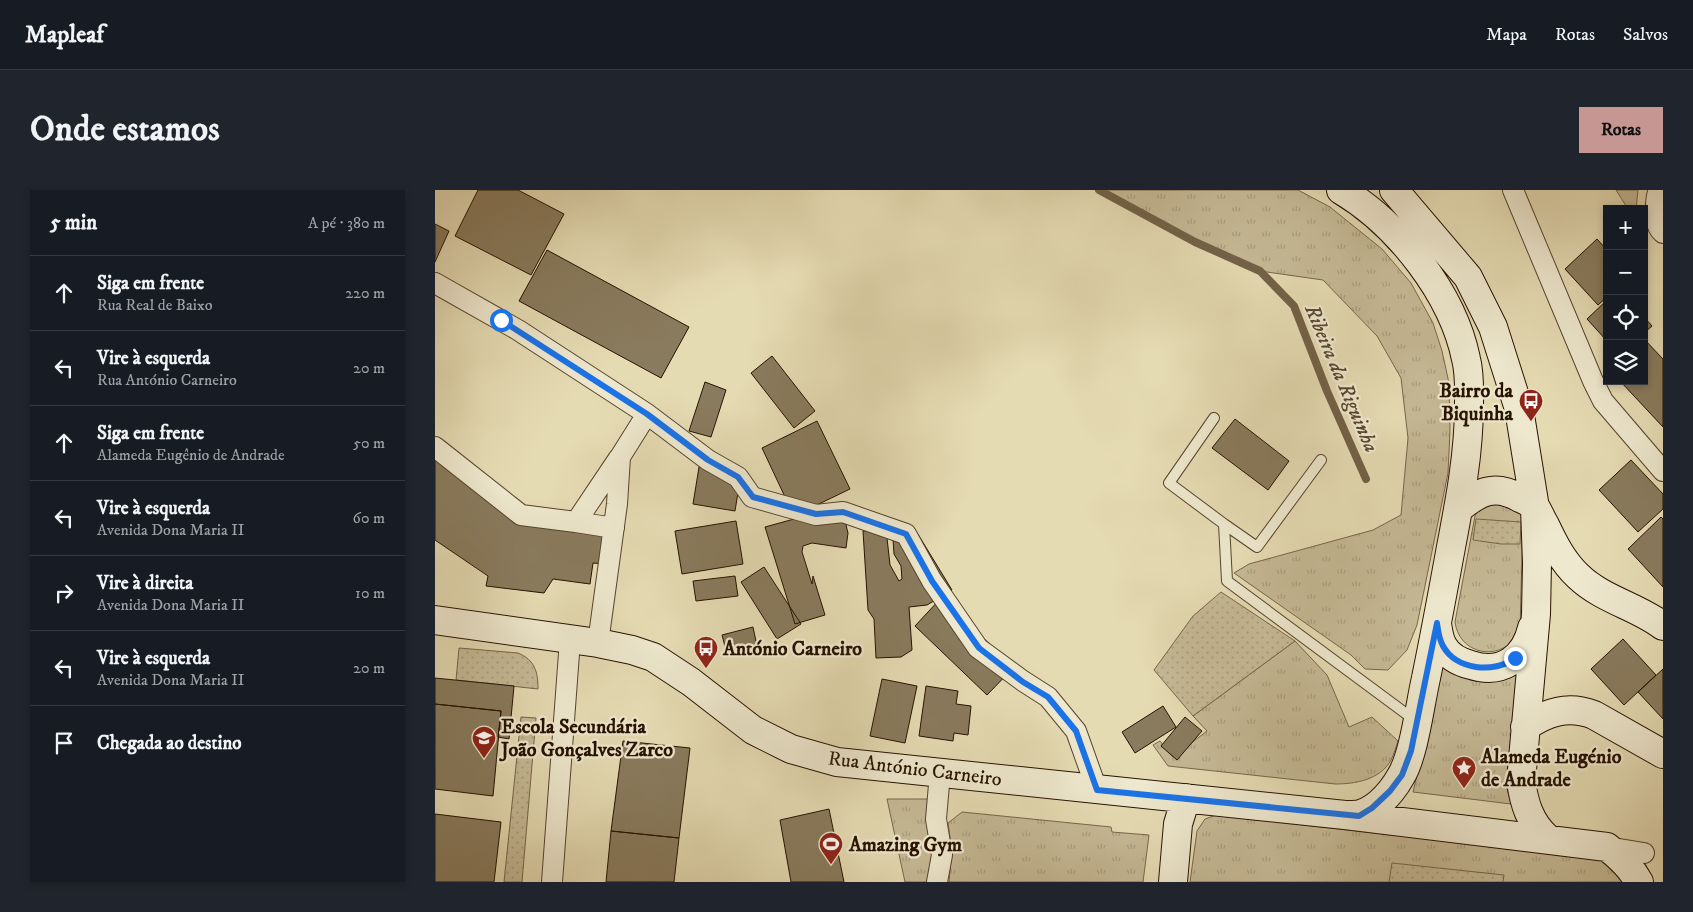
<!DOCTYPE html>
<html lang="pt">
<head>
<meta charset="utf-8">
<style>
	body { margin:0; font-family:"IM FELL DW Pica",serif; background:#20242c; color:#f1f3f6 }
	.controls { position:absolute; right:15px; top:15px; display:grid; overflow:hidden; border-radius:0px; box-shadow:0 2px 8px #0003 }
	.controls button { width:45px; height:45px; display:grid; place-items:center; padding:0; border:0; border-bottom:1px solid #363941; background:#171b24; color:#f1f3f6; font:25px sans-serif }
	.stop { position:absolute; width:15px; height:15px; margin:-11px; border:4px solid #1a73e8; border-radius:50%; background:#fff }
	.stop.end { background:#1a73e8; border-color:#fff; box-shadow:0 1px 5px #0008 }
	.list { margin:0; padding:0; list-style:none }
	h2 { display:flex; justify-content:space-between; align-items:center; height:65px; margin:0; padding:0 20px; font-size:21px }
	h2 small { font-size:16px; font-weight:400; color:#9ea1a6 }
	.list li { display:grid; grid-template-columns:32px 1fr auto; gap:15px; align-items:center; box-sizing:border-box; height:75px; padding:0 20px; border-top:1px solid #363941 }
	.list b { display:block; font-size:19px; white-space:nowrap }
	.list p { margin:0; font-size:16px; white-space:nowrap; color:#9ea1a6 }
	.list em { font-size:16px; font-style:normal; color:#9ea1a6 }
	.icon { flex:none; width:28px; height:28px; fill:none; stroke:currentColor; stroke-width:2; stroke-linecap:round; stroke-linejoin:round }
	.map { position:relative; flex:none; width:1228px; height:692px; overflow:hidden; border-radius:0px }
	header { display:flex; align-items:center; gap:30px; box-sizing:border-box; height:70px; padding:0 25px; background:#171b24; border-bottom:1px solid #363941 }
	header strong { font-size:24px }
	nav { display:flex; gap:28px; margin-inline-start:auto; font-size:18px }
	.intro { display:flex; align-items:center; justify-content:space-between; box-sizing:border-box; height:120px; padding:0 30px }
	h1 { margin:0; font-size:35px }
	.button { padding:12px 22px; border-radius:0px; background:#c59692; color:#111; font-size:18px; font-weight:700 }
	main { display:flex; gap:30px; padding:0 30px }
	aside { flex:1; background:#171b24; border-radius:0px; box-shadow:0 2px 8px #0003 }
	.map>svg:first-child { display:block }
	.grass { fill:url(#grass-tufts); stroke:#76664a }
	.garden { fill:url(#garden-dots); stroke:#76664a }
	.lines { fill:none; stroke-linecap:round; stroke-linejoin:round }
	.stream { stroke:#726247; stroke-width:8 }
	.building { fill:#897b5d; stroke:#261200 }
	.lane-casing { stroke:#56442d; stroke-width:12 }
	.street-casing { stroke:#56442d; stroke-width:22 }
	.secondary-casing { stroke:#261200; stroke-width:30 }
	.lane { stroke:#eee8ce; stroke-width:10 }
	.street { stroke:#eee8ce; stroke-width:20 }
	.secondary { stroke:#eee8ce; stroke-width:28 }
	.route { stroke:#1a73e8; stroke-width:6 }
	.labels { text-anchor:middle; stroke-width:4.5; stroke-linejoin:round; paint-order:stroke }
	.poi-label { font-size:20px; font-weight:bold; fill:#261200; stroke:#eee8ce; text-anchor:start }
	.street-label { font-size:20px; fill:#261200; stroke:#eee8ce }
	.water-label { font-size:21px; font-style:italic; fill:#58472f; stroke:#eee8ce }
</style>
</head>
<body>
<header>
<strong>Mapleaf</strong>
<nav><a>Mapa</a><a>Rotas</a><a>Salvos</a></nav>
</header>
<div class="intro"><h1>Onde estamos</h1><a class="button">Rotas</a></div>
<main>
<aside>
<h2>5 min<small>A pé · 380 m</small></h2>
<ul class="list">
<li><svg class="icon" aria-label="ahead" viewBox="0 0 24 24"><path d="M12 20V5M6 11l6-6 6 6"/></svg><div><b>Siga em frente</b><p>Rua Real de Baixo</p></div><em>220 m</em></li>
<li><svg class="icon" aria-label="left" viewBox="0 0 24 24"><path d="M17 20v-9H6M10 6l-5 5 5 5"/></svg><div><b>Vire à esquerda</b><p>Rua António Carneiro</p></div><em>20 m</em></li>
<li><svg class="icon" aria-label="ahead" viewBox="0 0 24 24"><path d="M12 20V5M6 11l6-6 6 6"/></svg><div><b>Siga em frente</b><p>Alameda Eugênio de Andrade</p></div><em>50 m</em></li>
<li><svg class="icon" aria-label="left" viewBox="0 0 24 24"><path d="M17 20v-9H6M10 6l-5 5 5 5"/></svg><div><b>Vire à esquerda</b><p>Avenida Dona Maria II</p></div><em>60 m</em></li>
<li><svg class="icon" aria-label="right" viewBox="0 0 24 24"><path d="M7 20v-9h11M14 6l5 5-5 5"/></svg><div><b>Vire à direita</b><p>Avenida Dona Maria II</p></div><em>10 m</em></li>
<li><svg class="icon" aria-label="left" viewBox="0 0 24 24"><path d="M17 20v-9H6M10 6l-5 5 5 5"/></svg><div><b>Vire à esquerda</b><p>Avenida Dona Maria II</p></div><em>20 m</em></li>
<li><svg class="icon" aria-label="arrive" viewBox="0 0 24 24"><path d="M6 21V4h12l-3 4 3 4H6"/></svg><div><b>Chegada ao destino</b></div></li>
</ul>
</aside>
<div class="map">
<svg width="1228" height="692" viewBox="0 0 1228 692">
	<defs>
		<pattern id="grass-tufts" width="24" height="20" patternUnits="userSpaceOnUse" patternTransform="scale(1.25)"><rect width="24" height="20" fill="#c5b995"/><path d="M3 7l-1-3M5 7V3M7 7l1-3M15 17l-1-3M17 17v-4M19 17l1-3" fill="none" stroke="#a99e7f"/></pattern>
		<pattern id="garden-dots" width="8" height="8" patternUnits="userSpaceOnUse" patternTransform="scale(1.25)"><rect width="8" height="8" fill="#c5b995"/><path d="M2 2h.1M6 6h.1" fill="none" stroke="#a99e7f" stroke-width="1.8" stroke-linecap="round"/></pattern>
	</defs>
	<rect width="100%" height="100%" fill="#e5dbb3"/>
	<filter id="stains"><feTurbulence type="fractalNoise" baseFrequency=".004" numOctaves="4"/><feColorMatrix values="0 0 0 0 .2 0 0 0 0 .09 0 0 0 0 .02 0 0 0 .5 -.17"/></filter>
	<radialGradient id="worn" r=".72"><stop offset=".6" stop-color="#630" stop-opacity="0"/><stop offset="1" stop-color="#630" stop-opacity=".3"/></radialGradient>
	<path class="grass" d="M665,0H863L895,17L947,59L976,93L998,133L1007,161L1014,193L1015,241L1013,283L982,435L972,460L953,480L930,479L916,465L799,383L814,374L938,340L966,325L973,248L966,188L942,146L888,90L825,81L760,52Z
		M1181,0H1203L1201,19H1193Z
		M1065,310L1085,321L1088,327L1085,440C1071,472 1025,468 1020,432L1040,326L1043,320Z
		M860,451L892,485L914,537L937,527L963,551C961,557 959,564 956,570C945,590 920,594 900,594L733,576L718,555L725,551L738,567L772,541L758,526Z
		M1009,471L1086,479L1072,581V599L1076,614L978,602Z
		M452,609H494L500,662L494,692H470Z
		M527,622L676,637L677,642L714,645L708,692H514L517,660L513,633Z
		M781,625L1166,669L1193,692H755L762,641L770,629Z"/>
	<path class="garden" d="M1041,329L1086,332L1085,354H1066L1038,350Z
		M786,402L860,451L758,526L719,480L758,426Z
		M24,458L83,463C100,470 103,482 103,499L21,490Z
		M86,527L101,528L87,692H69Z
		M957,673L1069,685L1068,692H954Z"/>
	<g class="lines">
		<path class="stream" d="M664,0L760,52L825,81L859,116L892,201L931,289"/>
	</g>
	<path class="building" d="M43,0H83L129,24L96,85L20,46Z
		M0,34L14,41L0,72Z
		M1162,49L1172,60V107L1163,115L1130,79Z
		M112,60L254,137L226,188L84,111Z
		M1172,110V151L1152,129Z
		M1209,127L1217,136L1209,143Z
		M1209,149L1228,169V237L1185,191H1209Z
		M337,166L380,221L359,238L316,183Z
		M270,192L291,200L276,247L254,241Z
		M800,229L854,271L833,300L777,258Z
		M382,231L415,299L359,326L327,258Z
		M0,267L70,315L178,328L172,374L158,373L155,394L118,389L109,403L51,396L53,386L0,350Z
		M1196,270L1228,304V319L1203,342L1164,300Z
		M265,271L307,278L300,321L258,314Z
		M370,326L410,331L413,343L411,358L377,353L368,356L367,362L377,394L378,386L390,425L360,434L330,337Z
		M1226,327L1228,329V397L1193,359Z
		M301,331L308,374L247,384L240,341Z
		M451,339L455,375L464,391L467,389L466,376L459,364L458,349L472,341H481L517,400L492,415L474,417L477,460L466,467L441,468L439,429L433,420L428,341Z
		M329,377L366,434L342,449L306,392Z
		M300,386L303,406L261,411L258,391Z
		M506,408L579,477L552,505L480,436Z
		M318,437L322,456L292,464L287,445Z
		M1188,449L1221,485L1189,515L1156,479Z
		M1228,479V529L1203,502Z
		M0,488L79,496L74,549L63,547L66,521L0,514Z
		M447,489L482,496L470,553L435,546Z
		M491,496L523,501L521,514L536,516L533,545L519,543L518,551L484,546Z
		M0,514L66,521L58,606L0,599Z
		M728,516L741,537L700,563L687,542Z
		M750,527L767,541L742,570L726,556Z
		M188,551L255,558L244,648L176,641Z
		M394,619L409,692H356L345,630Z
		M0,624L66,632L59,692H0Z
		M176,641L244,648L239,692H171Z"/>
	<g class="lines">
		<defs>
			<path id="lane" d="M779,228L734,293L789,334L792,391L981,531
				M789,334L822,357L886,270"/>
			<path id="street" d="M1078,0L1158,191L1168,211L1228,281
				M1224,0C1220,7 1220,29 1223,36C1224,39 1226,41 1228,43
				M0,93L83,140L212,224L273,270L303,287L317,307L381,325L408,322L471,344L497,391L543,458L588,491L613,507L641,541L662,600
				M0,257L86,325L141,332
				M179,338L141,332L184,268
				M163,453L182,314L185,267L212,224
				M1172,657L1209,663
				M117,692L135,450
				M502,692L507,665L501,629L505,583"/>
			<path id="secondary" d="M906,0C963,34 1018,104 1031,169C1035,184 1034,200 1034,215C1034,263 1025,310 1016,357C1008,401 1000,444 991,488C985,514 979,565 966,586C956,604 936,627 914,625
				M959,0L1033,87L1058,137L1084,219L1100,318L1102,373L1101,424L1086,591C1089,613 1095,633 1112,648
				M1023,319C1044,302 1059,293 1085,308C1090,310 1097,314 1101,318C1104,323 1107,330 1110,335C1119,354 1128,372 1143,386C1168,410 1202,416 1228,436
				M0,430L163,453L197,460L218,467L256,492L318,540L356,559L402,572L910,625L1172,657C1185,667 1196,677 1204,692
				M1002,433C1003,441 1004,449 1008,456C1014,467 1024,472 1036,475C1067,485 1090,468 1097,438
				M1090,537C1112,522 1133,515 1159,525L1228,564
				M738,692L743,634L751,608"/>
		</defs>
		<use href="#lane" class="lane-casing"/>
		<use href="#street" class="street-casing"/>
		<use href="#secondary" class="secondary-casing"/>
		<use href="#lane" class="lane"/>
		<use href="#street" class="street"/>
		<use href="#secondary" class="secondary"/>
	</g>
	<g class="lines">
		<path class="route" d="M66,130L212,224L273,270L303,287L318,307L381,324L408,322L471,344L497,391L544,458L588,492L613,507L641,541L662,600L924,626L937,618L955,601L967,585L976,561L1002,433C1003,441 1004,449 1008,456C1021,480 1059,484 1080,468"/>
	</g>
	<defs>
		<symbol id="bus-pin" viewBox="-11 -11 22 30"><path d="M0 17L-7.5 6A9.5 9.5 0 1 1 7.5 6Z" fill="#8f2418" stroke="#eee8ce"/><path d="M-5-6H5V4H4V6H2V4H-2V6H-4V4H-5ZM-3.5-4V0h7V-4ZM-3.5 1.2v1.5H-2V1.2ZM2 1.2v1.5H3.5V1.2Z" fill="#fff"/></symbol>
		<symbol id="school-pin" viewBox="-11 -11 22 30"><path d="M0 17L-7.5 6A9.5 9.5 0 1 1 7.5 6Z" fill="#8f2418" stroke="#eee8ce"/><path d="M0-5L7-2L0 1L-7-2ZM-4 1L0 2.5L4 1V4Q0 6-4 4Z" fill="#fff"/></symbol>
		<symbol id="sight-pin" viewBox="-11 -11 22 30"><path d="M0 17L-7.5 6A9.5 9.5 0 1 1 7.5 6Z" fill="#8f2418" stroke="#eee8ce"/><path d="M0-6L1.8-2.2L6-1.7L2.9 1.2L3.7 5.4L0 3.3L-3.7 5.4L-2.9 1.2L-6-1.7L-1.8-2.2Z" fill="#fff"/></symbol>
		<symbol id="stadium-pin" viewBox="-11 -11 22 30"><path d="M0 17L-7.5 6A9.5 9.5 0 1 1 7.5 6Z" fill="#8f2418" stroke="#eee8ce"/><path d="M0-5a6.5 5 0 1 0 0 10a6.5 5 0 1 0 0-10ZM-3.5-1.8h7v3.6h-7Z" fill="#fff"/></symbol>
	</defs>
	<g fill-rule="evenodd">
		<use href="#bus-pin" x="1082" y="197" width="28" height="38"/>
		<use href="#bus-pin" x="257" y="444" width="28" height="38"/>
		<use href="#school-pin" x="35" y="534" width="28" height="38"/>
		<use href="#sight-pin" x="1015" y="564" width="28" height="38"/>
		<use href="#stadium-pin" x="382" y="640" width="28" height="38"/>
	</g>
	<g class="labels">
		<g class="poi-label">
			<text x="1078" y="207" text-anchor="end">Bairro da<tspan x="1078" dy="23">Biquinha</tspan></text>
			<text x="288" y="465">António Carneiro</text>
			<text x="66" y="543">Escola Secundária<tspan x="66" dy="23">João Gonçalves Zarco</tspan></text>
			<text x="1046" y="573">Alameda Eugénio<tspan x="1046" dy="23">de Andrade</tspan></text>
			<text x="414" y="661">Amazing Gym</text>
		</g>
		<g class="street-label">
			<text transform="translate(480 578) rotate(7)" y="7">Rua António Carneiro</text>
		</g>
		<g class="water-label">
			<text transform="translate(907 188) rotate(67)" y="7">Ribeira da Riguinha</text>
		</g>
	</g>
	<rect width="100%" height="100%" filter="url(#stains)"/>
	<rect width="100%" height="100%" fill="url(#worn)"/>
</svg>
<div class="controls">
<button>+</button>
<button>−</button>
<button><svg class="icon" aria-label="locate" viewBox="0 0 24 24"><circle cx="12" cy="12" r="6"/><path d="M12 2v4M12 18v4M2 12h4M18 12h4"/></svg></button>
<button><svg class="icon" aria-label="layers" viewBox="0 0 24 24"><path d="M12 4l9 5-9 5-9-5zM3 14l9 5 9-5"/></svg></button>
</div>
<div class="stop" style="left:66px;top:130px"></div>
<div class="stop end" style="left:1080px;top:468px"></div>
</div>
</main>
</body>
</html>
